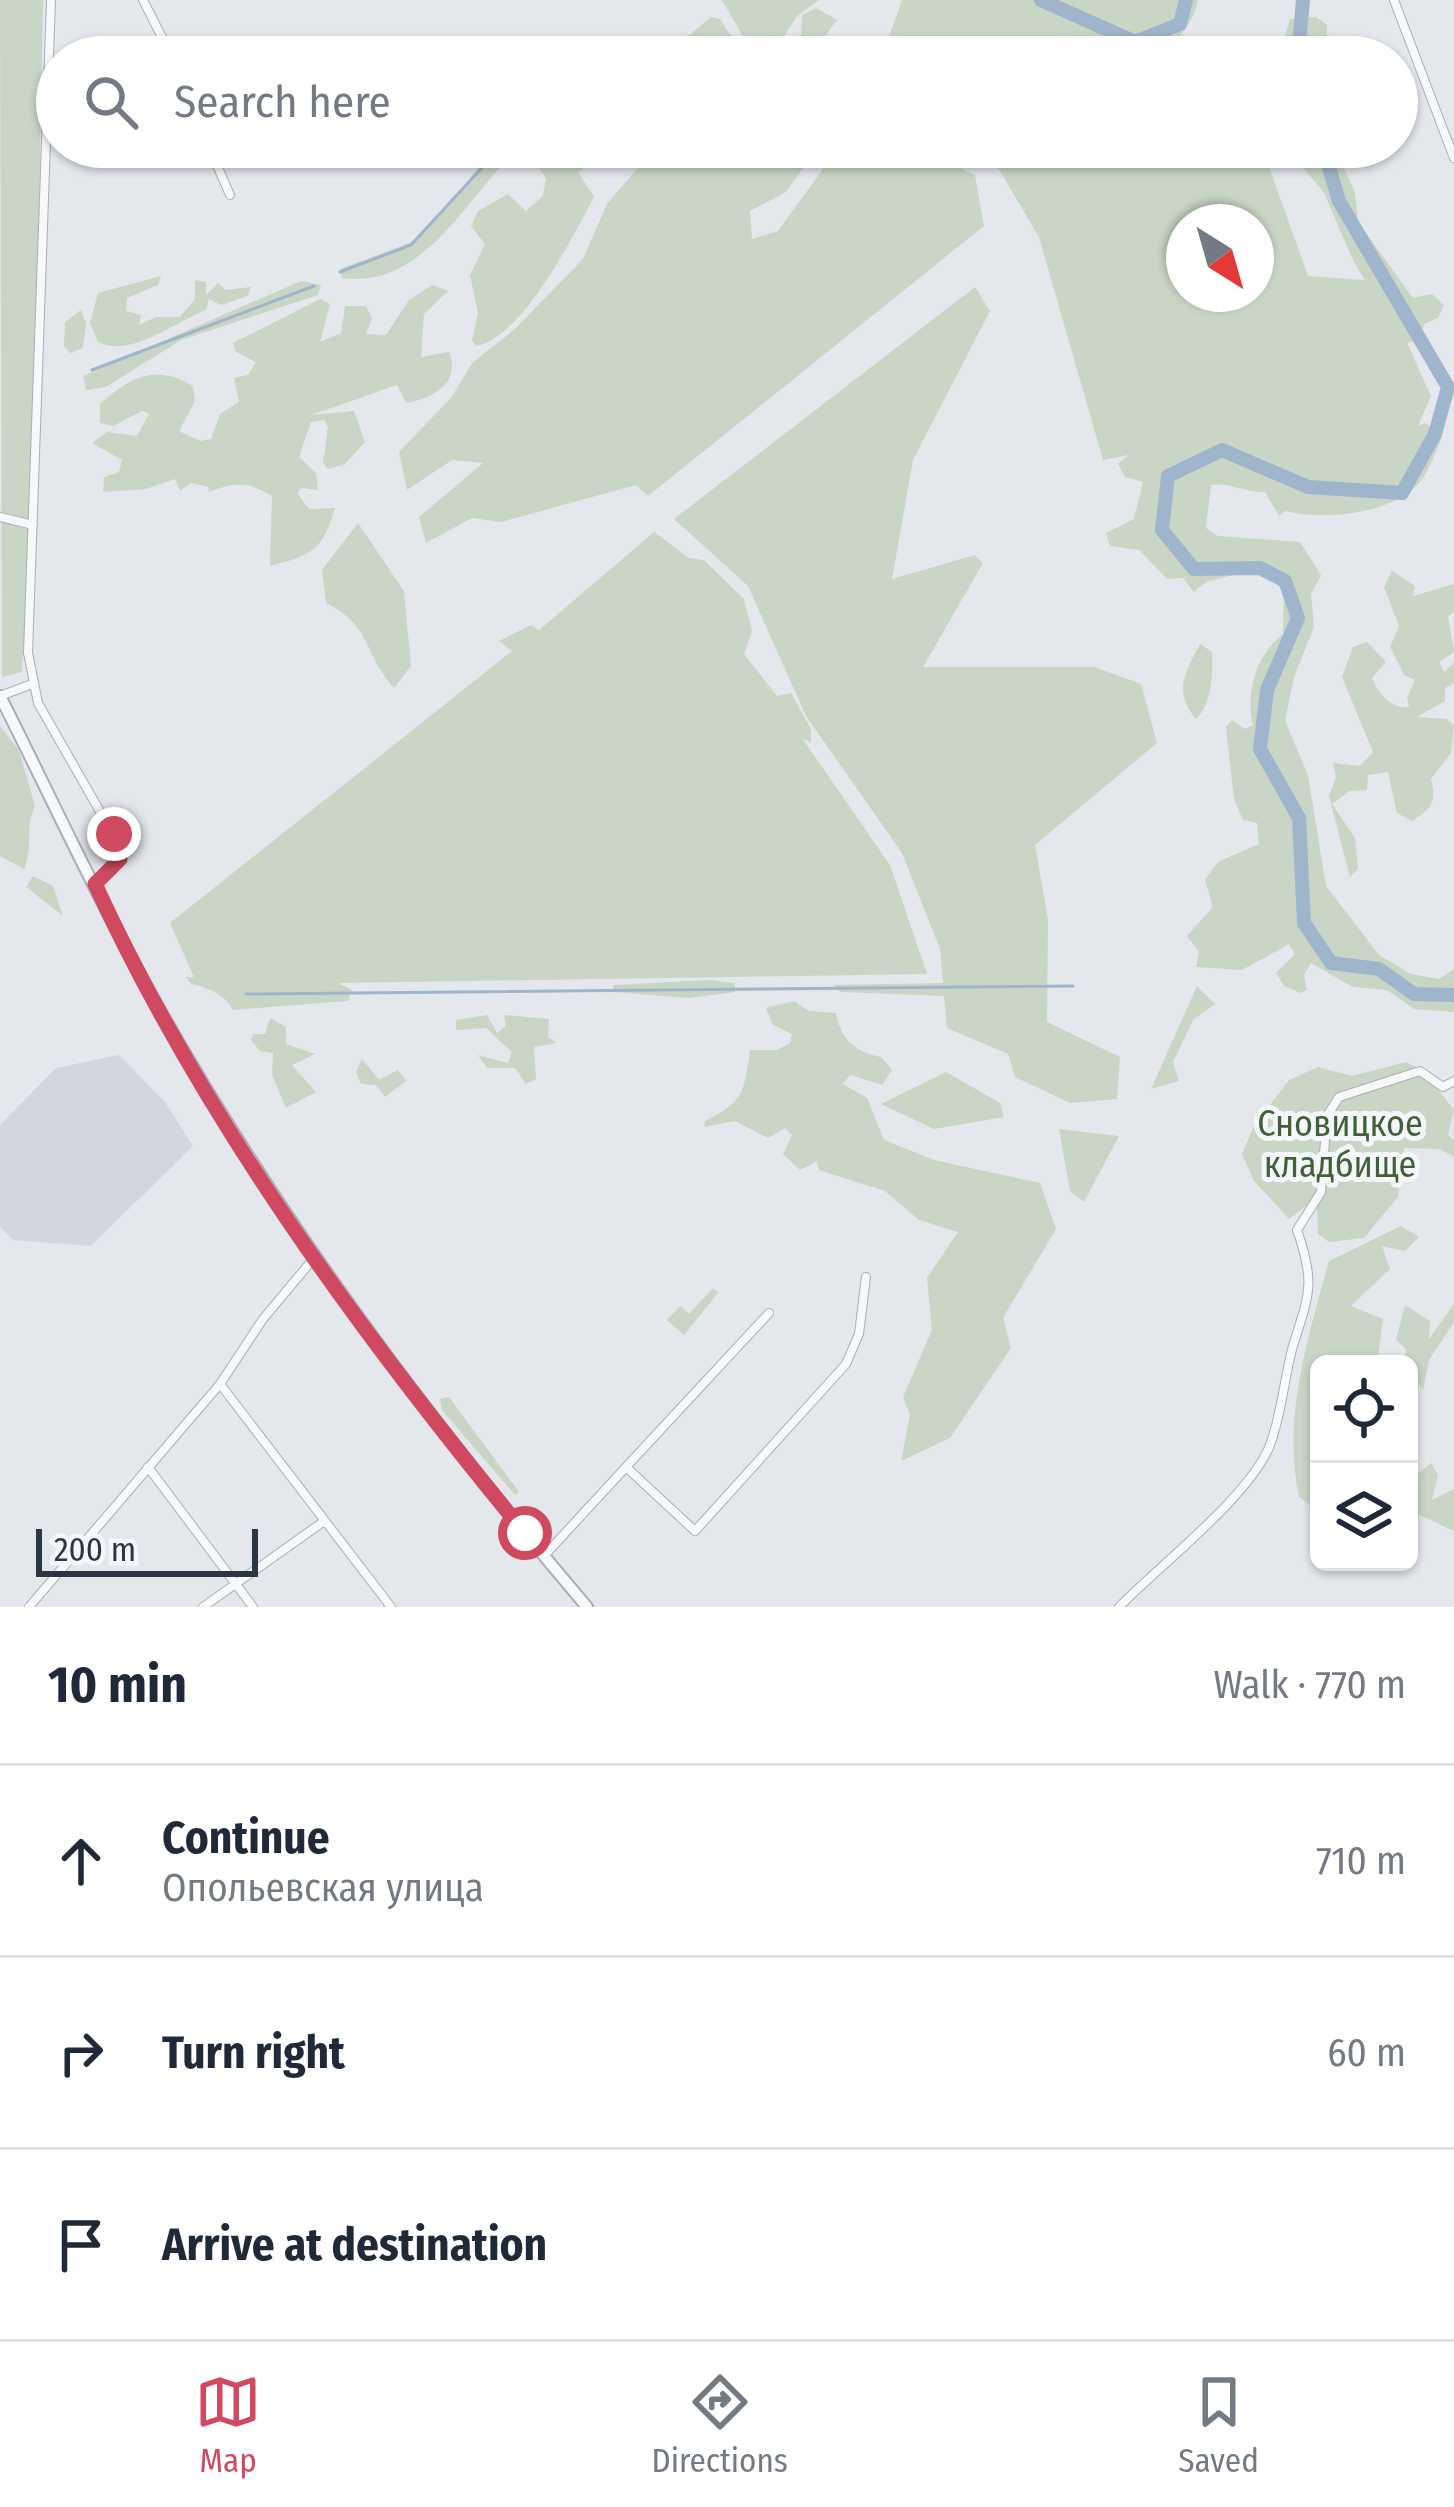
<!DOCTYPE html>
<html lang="en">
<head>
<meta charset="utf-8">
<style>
	body { margin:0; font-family:"Fira Sans Condensed",sans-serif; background:#f6f6f7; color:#1f2937 }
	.controls { position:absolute; right:36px; bottom:36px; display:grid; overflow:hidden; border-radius:18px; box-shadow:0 3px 9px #0004 }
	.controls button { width:108px; height:108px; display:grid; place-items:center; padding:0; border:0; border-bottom:3px solid #e0e1e3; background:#fff; color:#1f2937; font:60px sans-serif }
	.compass { position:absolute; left:1166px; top:204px; width:108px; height:108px; border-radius:50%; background:#fff; box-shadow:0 3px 9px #0004; rotate:143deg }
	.scale { position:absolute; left:36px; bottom:30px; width:222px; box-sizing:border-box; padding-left:12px; border:6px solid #2b3544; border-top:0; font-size:33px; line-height:42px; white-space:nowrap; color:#2b3544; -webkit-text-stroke:9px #f4f6f9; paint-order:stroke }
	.stop { position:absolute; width:36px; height:36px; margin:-27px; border:9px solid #cf4a60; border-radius:50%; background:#fff }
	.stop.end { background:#cf4a60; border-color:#fff; box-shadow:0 3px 12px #0008 }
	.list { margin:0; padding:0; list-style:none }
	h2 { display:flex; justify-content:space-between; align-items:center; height:156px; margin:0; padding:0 48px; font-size:51px }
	h2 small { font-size:39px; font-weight:400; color:#747a83 }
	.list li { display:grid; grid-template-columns:78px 1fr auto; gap:36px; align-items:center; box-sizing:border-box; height:192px; padding:0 48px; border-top:3px solid #e0e1e3 }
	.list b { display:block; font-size:45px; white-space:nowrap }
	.list p { margin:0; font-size:39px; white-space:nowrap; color:#747a83 }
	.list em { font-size:39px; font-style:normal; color:#747a83 }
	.icon { flex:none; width:66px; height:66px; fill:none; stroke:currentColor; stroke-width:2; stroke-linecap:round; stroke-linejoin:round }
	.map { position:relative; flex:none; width:1454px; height:1607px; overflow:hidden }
	.search { position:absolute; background:#fff; box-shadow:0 3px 9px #0004; left:36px; right:36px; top:36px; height:132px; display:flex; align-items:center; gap:30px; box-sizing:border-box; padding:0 42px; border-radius:66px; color:#747a83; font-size:45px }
	.sheet { height:732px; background:#fff }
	nav { display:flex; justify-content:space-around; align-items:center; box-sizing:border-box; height:168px; border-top:3px solid #e0e1e3; background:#fff; font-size:33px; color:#747a83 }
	nav a { display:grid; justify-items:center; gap:6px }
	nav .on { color:#cf4a60 }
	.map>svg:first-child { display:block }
	.built { fill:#d2d6de }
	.green { fill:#c9d6c5; fill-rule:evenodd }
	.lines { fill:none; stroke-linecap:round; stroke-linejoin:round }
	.stream { stroke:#9fb5cb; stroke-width:3 }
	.river { stroke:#9fb5cb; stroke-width:14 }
	.minor-casing { stroke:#a9aeb6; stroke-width:10 }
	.tertiary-casing { stroke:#a9aeb6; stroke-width:14 }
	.minor { stroke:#f7f8fa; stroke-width:8 }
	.tertiary { stroke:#f7f8fa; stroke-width:10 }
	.route { stroke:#cf4a60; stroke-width:15 }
	.labels { text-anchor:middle; stroke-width:10; stroke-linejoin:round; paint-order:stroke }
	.park-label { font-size:36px; fill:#406038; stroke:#f4f6f9 }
</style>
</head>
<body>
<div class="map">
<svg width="1454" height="1607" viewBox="0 0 1454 1607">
	<rect width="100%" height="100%" fill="#e4e7ec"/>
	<path class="built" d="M119,1055L165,1102L193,1146L91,1246L13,1240L0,1227V1125L56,1068Z"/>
	<path class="green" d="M0,0H43L35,422L22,672L2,677Z
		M722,0H819L797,16L770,57L749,47Z
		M902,0H1198C1194,24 1172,50 1150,57H882Z
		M816,8L837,20L825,36L829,57H786V51L801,42L802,15Z
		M711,17L720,19L745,57H685L676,46Z
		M1316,17L1327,25L1326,57H1267L1282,46L1290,19Z
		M496,147H519C468,195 424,290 342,278L340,269L409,243L427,230Z
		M614,147L578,172L594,197C573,236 523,337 476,346L472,340L478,313L470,275L485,244L471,226L478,211L508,194L526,211L543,196L546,178L534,161L541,147Z
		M669,147H818L786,192L750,211L752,239L778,231L839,147H906L905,154H930L975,175L984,226L648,496L636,485L501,522L472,518L426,543L419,517L483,463L452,460L407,490L399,452L451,398L473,362L515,329L583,259L607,204L636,170Z
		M993,147H1262L1308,276L1365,280C1349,257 1338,223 1325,195C1322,188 1292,155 1284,147H1334L1355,192L1358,222L1413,298L1432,294L1444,305L1438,318L1424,324L1421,339L1407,343L1431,396L1418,426L1426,423L1442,437C1436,451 1430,468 1421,481C1395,514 1323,521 1286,511L1279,516L1265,492C1245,493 1231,482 1211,485L1206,528L1218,536L1300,542L1321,575L1311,594L1314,627L1294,677L1285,721L1308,775L1326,886L1379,955L1411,974L1439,979L1454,969V1012L1414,1009L1387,990L1353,987L1311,963L1304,975L1307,990L1301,993L1284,986L1276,973L1295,954L1289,944L1242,970L1196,967L1199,952L1187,936L1213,907L1205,880L1218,862L1259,844L1257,823L1243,820L1234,799L1226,727L1232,720L1245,729L1253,725C1245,692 1256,655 1283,634L1284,581L1260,568L1206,582L1194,592L1183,578L1167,579L1139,550L1110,546L1106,533L1134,519L1143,482L1125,477L1118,464L1128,455L1103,460L1039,237L998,168L1012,162ZM1184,222H1256V294H1184Z
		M161,276L158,285L127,298L126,311L141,315L139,325L156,317H180L195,299V280L206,282V295L218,283L225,290L251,287L248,296L221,305L209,299L206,310C176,321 130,359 98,342L90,323L98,293Z
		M301,281L321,285L318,295L181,340L106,387L86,390L83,376Z
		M432,285L448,291L424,314L421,357L449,352C461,383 434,398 406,403L397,385L311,415L354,411L365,442L345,464L328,469L323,463L328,427L324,420L311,422L299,457L316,473L318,490L302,488L297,493L309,509L335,508C323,550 312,555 270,566L272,496C247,481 236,482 209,492L208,487L191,483L180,491L175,479L146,489L103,492L104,477L119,472L122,460L92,443L107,432L137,436L149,414L142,411L113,426L100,423V404C131,377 154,363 193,386L195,401L179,431L200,441L211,439L220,414L239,402L234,378L248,375L256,362L236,352L233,343L320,299L330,304L320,342L341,333L345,306H366L372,318L366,334L386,335L409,300Z
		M975,287L990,311L913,460L892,579L975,555L983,563L923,667H1094L1141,684L1157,743L1035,845L1048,919L1047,1022L1120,1057L1117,1099L1070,1103L1015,1077L1008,1054L947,1028L944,996L841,992L833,985L943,983L940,949L902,853L806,716L748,586L674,519Z
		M81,310L86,323L83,348L70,353L64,346L65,322Z
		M358,523L404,591L411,666L394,688C361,650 374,628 326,603L322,570Z
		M654,532L689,558L704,560L744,599L752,631L744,654L777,696L791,693L811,729V743L802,738L890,865L927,974L338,983L352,990L348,1001L233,1010C226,995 207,987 191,984L186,977H194L170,923L512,651L499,641L531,625L539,630Z
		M1392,571L1415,586L1413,596L1454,584V611L1448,617L1454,652L1439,662L1444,672L1454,663V683L1445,688V701L1417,717L1447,719L1454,725L1451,753L1431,779C1437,803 1432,808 1412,821L1397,813L1388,772L1368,775L1367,790L1350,791L1332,804L1355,838L1358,869L1350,877L1329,796L1336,777L1333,763L1360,766L1373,752L1342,677L1353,647L1367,642L1386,662L1372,678C1378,694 1393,710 1409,707L1407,698L1415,680L1404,675L1390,647L1399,626L1384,587Z
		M1200,644L1212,652C1213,674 1212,703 1196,719C1173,691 1185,672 1200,644Z
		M0,726L19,750L35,806C24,829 34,847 24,869L0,856Z
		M33,876L53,886L63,916L26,887Z
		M709,980L735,983V992L689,998L613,992V985Z
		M1197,986L1215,1004L1193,1020L1173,1062L1179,1081L1151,1089Z
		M794,1001L809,1011L836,1013C841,1040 855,1052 881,1057L892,1070L882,1085L850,1075L843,1084L867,1098L884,1140L934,1160L1040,1183L1056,1229L1003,1318L1011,1348L950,1438L901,1461L910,1415L903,1397L932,1330L927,1278L958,1232L919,1220L885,1191L819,1170L817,1161L800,1170L783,1154L792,1135L785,1128L768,1138L735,1121L704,1127L705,1121C744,1102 744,1092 750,1050H777L790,1043L792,1034L773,1025L766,1008Z
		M487,1015L497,1033L506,1026L504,1015L549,1019L548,1037L557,1043L534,1047L536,1079L526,1084L515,1068H487L478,1055L508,1063L512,1052L486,1028L456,1030V1020Z
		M270,1018L286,1027V1044L315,1054L292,1065L316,1092L286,1108L272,1075L273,1053L260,1051L251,1040L253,1034H265Z
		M362,1059L379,1080L398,1070L406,1081L385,1097L376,1085L361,1084L356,1072Z
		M1406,1062L1424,1071L1454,1110L1448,1135L1454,1140V1157L1440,1149L1404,1148L1398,1197L1364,1238L1329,1242L1318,1234L1317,1206L1312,1201L1289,1219L1254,1181L1242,1154L1254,1126L1289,1080L1318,1067L1352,1076Z
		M946,1072L1000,1103L1004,1117L934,1129L881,1104Z
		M1059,1129L1119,1136L1084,1202L1070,1191Z
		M1401,1226L1419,1237L1405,1251L1382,1246L1390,1269L1351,1306L1383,1319L1378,1357L1387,1364H1319L1315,1508L1299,1497C1282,1418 1308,1338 1329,1261Z
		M713,1288L718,1293L684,1335L667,1320L680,1306L689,1314Z
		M1454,1304V1322L1429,1360L1423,1390L1404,1364L1406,1349L1396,1340L1405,1305L1430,1321L1429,1339Z
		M449,1397L519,1492L515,1495L442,1410L440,1399Z
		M1431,1463L1438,1475L1432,1500L1454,1489V1531L1409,1510V1481Z"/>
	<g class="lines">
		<path class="stream" d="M583,57L588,51
			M340,272L411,245L501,147
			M92,370L314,286
			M246,994L1073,986"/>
		<path class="river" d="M1041,0L1135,42L1180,24L1186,0
			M1298,57L1303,0
			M1323,147L1339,201L1448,387L1435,434L1402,493L1308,487L1222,450L1168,476L1162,530L1194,569L1260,568L1285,581L1298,618L1267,690L1260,749L1299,818L1304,923L1331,963L1379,969L1414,994L1454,995"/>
		<defs>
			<path id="minor" d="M51,0L28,653L38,703L122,850L113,870L95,884
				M143,0L172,57
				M1394,0L1454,158
				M209,147L230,195
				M0,517L33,525
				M0,696L32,684
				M220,1384L391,1607
				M148,1467L253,1607
				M626,1467L769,1313
				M544,1556L626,1467L695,1531L846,1364L859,1334L866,1277
				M29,1607L220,1384L263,1319L314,1258
				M203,1607L323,1522
				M1119,1607C1159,1566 1251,1495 1270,1445C1282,1413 1284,1378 1293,1346C1309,1294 1316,1284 1297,1230L1321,1192L1327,1116L1339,1097L1420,1071L1443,1087L1454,1081"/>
			<path id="tertiary" d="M0,696C49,793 95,894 148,989C272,1211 423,1414 587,1607"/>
		</defs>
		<use href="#minor" class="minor-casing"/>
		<use href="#tertiary" class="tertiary-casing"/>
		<use href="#minor" class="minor"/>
		<use href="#tertiary" class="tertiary"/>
	</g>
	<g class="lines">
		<path class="route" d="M114,834L120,859L95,884C203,1119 361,1334 525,1533"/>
	</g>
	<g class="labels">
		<g class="park-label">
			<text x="1340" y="1136">Сновицкое<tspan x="1340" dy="41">кладбище</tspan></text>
		</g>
	</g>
</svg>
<div class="controls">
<button><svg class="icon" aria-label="locate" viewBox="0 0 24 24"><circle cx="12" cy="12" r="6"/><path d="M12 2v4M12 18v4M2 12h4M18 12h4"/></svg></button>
<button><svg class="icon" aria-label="layers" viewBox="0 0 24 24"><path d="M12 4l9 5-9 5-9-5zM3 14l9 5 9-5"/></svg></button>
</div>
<svg class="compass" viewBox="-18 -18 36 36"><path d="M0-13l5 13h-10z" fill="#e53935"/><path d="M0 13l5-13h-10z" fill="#747a83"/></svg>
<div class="scale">200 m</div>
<div class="stop" style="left:525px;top:1533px"></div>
<div class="stop end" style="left:114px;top:834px"></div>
<div class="search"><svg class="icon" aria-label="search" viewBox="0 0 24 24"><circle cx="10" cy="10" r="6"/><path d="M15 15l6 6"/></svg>Search here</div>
</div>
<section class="sheet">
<h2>10 min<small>Walk · 770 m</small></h2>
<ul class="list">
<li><svg class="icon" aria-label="ahead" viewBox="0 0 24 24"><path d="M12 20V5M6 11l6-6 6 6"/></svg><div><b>Continue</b><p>Опольевская улица</p></div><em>710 m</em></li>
<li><svg class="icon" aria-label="right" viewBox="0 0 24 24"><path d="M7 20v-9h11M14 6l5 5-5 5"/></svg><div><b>Turn right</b></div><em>60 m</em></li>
<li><svg class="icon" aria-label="arrive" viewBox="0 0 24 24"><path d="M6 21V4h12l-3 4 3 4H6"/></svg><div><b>Arrive at destination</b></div></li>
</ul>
</section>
<nav>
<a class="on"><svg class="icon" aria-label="map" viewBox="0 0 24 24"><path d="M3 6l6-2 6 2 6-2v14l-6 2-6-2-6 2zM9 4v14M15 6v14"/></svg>Map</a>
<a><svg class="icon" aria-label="directions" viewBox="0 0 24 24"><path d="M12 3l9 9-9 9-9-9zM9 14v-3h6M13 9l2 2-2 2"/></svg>Directions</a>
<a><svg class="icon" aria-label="saved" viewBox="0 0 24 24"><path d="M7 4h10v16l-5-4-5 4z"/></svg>Saved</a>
</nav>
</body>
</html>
